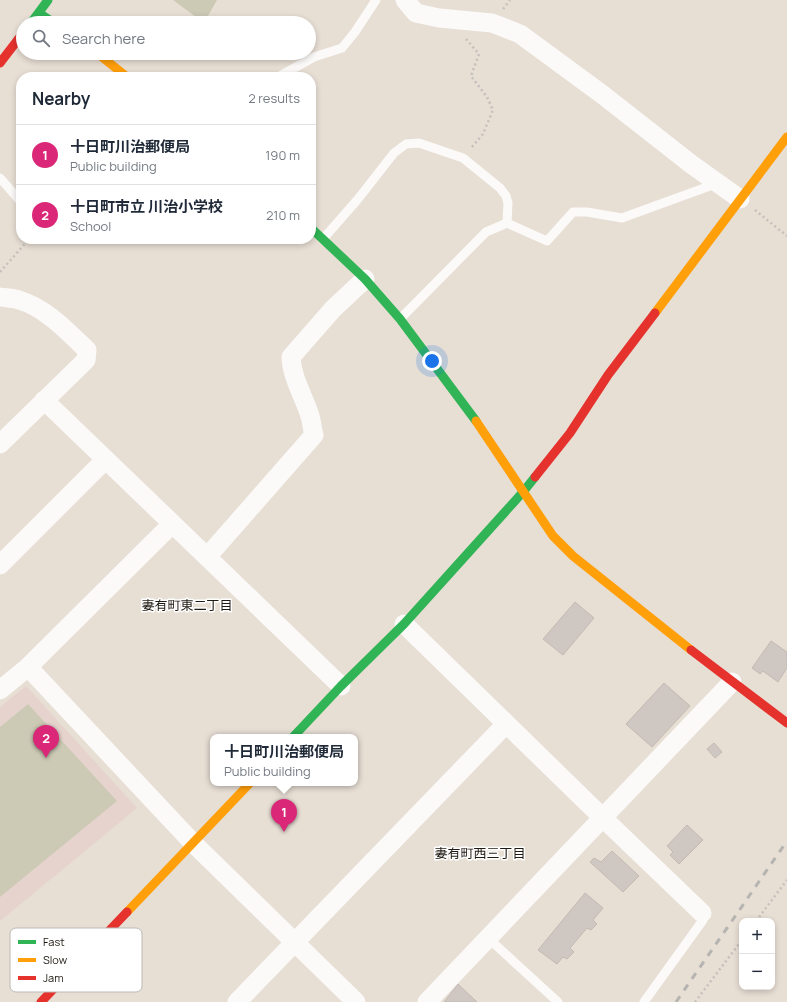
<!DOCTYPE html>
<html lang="en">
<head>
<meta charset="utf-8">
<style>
	body { margin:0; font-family:Manrope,"Noto Sans JP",sans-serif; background:#f6f6f7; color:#1f2937 }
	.controls { position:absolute; right:12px; bottom:12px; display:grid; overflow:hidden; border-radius:8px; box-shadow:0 2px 6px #0003 }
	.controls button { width:36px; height:36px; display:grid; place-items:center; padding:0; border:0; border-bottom:1px solid #e0e1e3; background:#fff; color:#1f2937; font:20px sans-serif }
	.you { position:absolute; left:432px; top:361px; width:14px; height:14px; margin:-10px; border:3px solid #fff; border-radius:50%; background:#1a73e8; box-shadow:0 0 0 6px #1a73e833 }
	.badge { display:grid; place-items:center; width:26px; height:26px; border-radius:50%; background:#db2777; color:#fff; font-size:13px; font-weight:700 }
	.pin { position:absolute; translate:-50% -33px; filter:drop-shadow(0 1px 2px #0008) }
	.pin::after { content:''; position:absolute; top:21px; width:14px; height:12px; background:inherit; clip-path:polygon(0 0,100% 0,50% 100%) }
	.popup { position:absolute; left:210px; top:734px; width:148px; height:52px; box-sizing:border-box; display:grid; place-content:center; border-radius:8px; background:#fff; filter:drop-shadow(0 1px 3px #0005); font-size:13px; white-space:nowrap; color:#747a83 }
	.popup b { font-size:15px; color:#1f2937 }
	.popup::after { content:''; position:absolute; left:50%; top:100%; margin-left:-8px; border:8px solid transparent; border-top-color:#fff }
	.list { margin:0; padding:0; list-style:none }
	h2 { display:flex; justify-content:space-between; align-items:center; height:52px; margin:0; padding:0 16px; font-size:17px }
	h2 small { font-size:13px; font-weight:400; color:#747a83 }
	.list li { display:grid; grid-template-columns:26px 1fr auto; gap:12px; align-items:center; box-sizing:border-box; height:60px; padding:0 16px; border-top:1px solid #e0e1e3 }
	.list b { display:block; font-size:15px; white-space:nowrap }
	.list p { margin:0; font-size:13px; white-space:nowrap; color:#747a83 }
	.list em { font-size:13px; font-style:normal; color:#747a83 }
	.icon { flex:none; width:22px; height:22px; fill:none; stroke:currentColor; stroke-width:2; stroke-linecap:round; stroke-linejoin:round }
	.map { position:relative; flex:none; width:787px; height:1002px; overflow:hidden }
	.search { position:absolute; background:#fff; box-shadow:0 2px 6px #0003; left:16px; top:16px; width:300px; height:44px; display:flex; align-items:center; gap:10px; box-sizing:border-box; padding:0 14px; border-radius:22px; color:#747a83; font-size:15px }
	.panel { position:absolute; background:#fff; box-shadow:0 2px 6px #0003; left:16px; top:72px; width:300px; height:172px; border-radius:16px }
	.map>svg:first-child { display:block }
	.education { fill:#e6d3cd }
	.green { fill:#cccab5 }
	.building { fill:#cfc7c1; stroke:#c3bab4 }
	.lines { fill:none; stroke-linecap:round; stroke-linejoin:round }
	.path { stroke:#c4c1bd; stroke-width:2.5; stroke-dasharray:2 3; stroke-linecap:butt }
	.lane { stroke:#fbfaf9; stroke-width:9 }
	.street { stroke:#fbfaf9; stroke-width:19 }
	.fast { stroke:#30b455; stroke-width:9 }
	.slow { stroke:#ff9f0a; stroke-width:9 }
	.jam { stroke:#e5322d; stroke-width:9 }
	.rail { stroke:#b6b4b1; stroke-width:3; stroke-dasharray:7 7; stroke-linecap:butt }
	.labels { text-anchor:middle; stroke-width:3; stroke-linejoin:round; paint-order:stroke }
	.neighbourhood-label { font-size:13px; fill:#1f1a13; stroke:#fff }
	.key { fill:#fff; stroke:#bcbab8; stroke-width:1 }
	.key-label { font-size:11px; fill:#1f1a13 }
</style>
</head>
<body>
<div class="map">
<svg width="787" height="1002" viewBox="0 0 787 1002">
	<rect width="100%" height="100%" fill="#e7ded4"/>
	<path class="education" d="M26,686L137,808L0,921V707Z"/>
	<path class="green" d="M173,0H217L204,23Z
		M28,704L117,801L0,897V727Z"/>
	<path class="building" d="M575,602L594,618L563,655L543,639Z
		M771,641L787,652V668L778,682L763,671L760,674L752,668Z
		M664,683L690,706L652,747L626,724Z
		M714,743L722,752L715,758L707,749Z
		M687,825L703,840L679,864L670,855L673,852L667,846Z
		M612,851L639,876L623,892L590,862L594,858L601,862Z
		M585,893L603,908L593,920L597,924L591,930L587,928L570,948L574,952L567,959L563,957L557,964L538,950Z
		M458,984L477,1002H444Z"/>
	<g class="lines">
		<path class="path" d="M503,9L510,0
			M466,39L479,54L471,76L487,97L493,110L483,134L471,148
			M755,210L787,236
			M0,272L29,239
			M756,921L787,880
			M695,1002L742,940"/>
		<path class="lane" d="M278,77L314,57L342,48L355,32L376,0
			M0,178L21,202
			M323,239L358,199L394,153L406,144L419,143L463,158L500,188L506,196L508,203L507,223
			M400,319L486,232L507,223L547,241L573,212H587L622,218L718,183
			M488,938L558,1002
			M644,1002L703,920L702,913"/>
		<path class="street" d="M405,0L416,13L439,18L492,23L520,34L603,95L691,164L740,199
			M0,297C6,298 13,298 19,300C46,308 67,331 87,350L86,360L0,444
			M44,400L341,686
			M172,524L28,667L193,843L356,1002
			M207,557L314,435C312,429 312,422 310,416C304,396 292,379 291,357L333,309L365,279
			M0,565L105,460
			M404,624L603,818L702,913
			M0,690L28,667
			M237,1002L506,724
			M427,1002L732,682"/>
		<path class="fast" d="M39,13L54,23
			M31,23L48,0
			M311,228L365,279L400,319L476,421
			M293,737L341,686L404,624L523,492L535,477"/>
		<path class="slow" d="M97,53L127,77
			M655,313L787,137
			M476,421L553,536L573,556L691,650
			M127,912L250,783"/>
		<path class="jam" d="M0,63L23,33
			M535,477L570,433L608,375L655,313
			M691,650L787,723
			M41,1002L127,912"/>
		<path class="rail" d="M676,1002L787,841"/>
	</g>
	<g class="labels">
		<g class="neighbourhood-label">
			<text x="187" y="610">妻有町東二丁目</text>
			<text x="480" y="858">妻有町西三丁目</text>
		</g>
	</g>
	<rect x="10" y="928" width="132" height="64" rx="6" class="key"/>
	<rect x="18" y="940" width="18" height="4" fill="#30b455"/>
	<rect x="18" y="958" width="18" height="4" fill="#ff9f0a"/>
	<rect x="18" y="976" width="18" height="4" fill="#e5322d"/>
	<g class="key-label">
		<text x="43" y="946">Fast</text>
		<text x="43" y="964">Slow</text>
		<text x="43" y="982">Jam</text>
	</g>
</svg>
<div class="controls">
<button>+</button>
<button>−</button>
</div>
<div class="you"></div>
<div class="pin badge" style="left:284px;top:832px">1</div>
<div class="popup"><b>十日町川治郵便局</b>Public building</div>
<div class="pin badge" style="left:46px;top:758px">2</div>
<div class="search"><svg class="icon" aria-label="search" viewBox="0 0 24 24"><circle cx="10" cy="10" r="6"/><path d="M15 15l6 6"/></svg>Search here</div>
<section class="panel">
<h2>Nearby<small>2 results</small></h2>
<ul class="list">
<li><span class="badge">1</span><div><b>十日町川治郵便局</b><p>Public building</p></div><em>190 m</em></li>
<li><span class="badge">2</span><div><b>十日町市立 川治小学校</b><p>School</p></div><em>210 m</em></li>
</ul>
</section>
</div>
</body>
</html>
